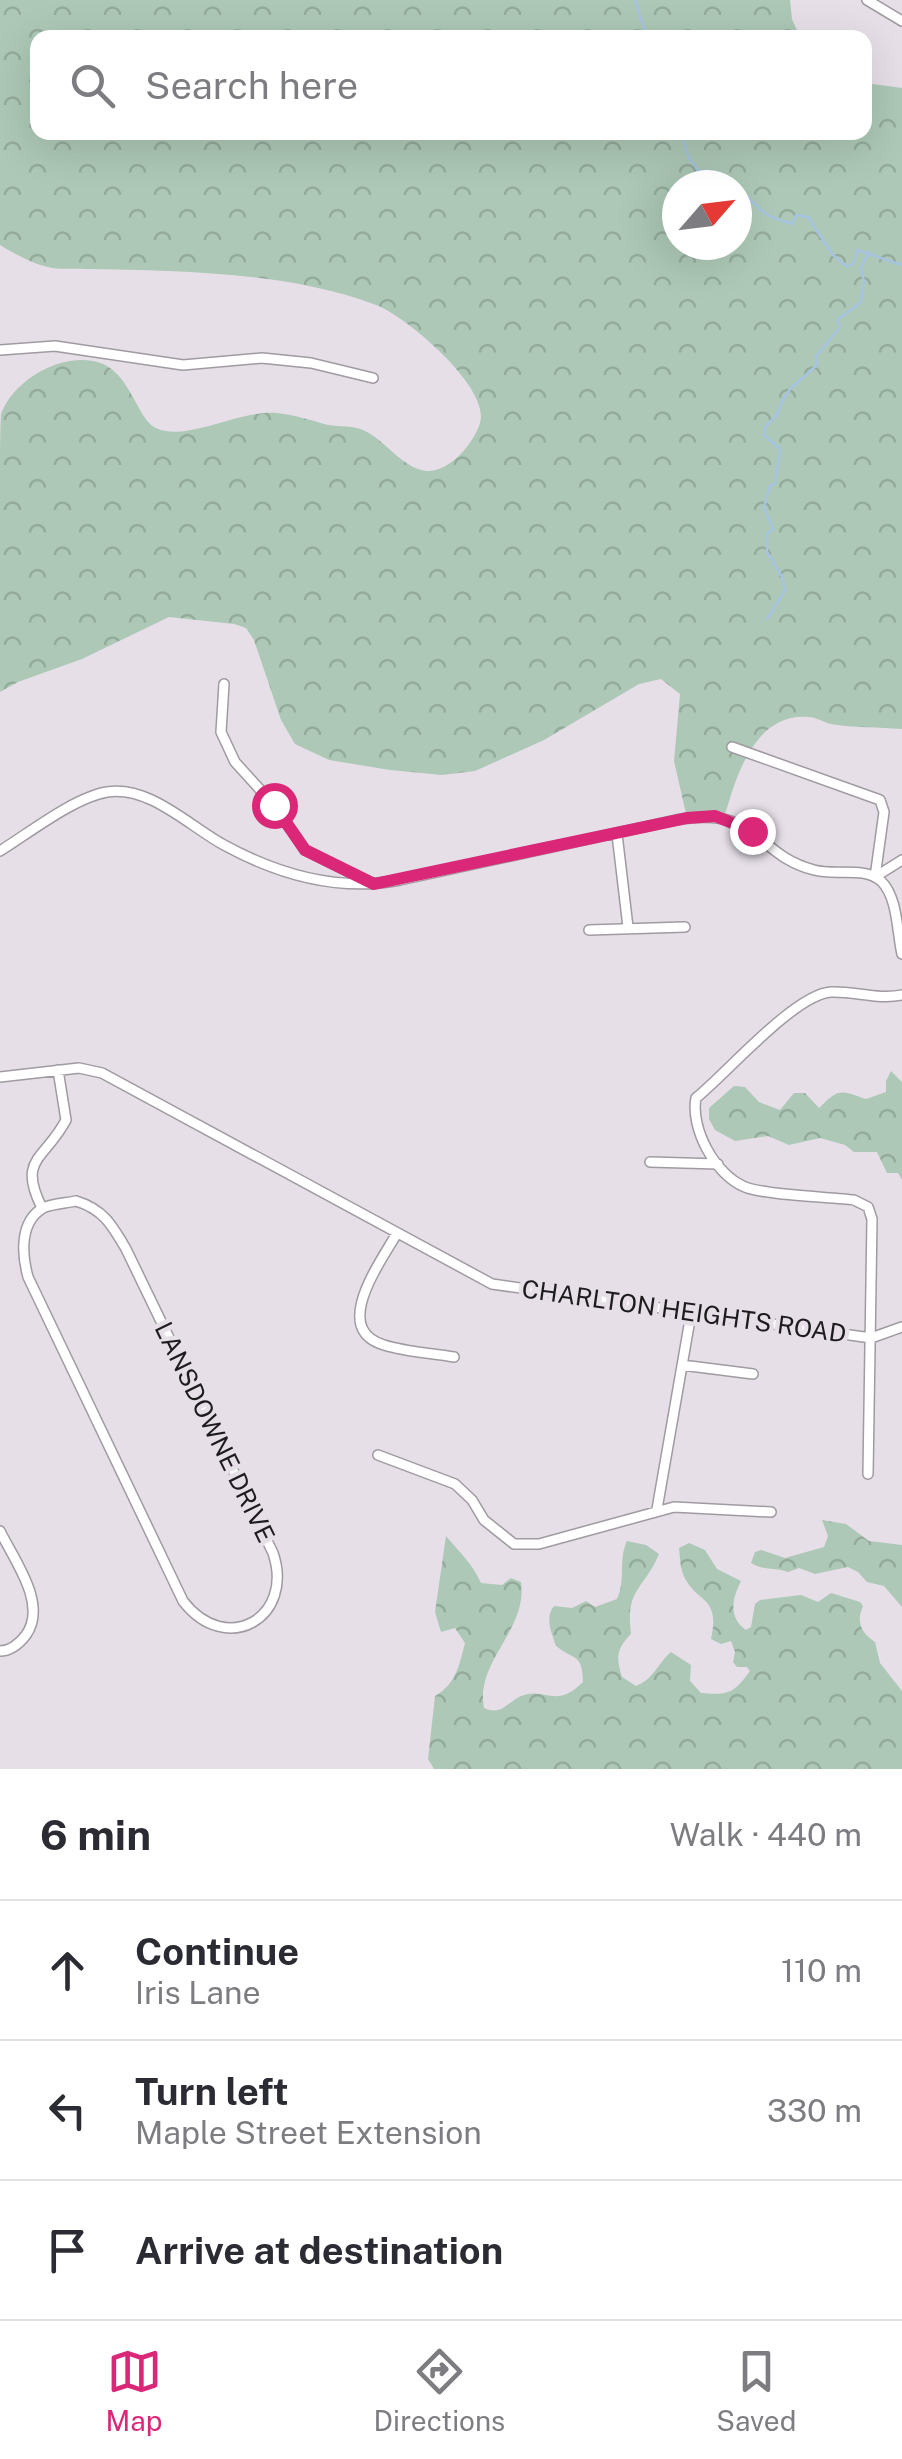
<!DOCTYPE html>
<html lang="en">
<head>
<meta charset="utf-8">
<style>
	body { margin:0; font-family:"Public Sans",sans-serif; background:#f7f7f7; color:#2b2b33 }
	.compass { position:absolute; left:662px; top:170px; width:90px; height:90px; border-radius:50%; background:#fff; box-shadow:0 10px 40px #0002; rotate:62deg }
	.stop { position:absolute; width:30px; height:30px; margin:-22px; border:8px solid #db2777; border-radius:50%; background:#fff }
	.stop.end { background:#db2777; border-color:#fff; box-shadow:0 2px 10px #0008 }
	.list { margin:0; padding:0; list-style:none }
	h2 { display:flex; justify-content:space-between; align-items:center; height:130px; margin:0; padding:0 40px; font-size:42px }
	h2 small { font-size:32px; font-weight:400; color:#7c7c81 }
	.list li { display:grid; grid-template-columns:65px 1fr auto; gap:30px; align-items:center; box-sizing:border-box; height:140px; padding:0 40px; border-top:2px solid #e1e1e2 }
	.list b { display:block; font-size:38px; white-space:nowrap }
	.list p { margin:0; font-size:32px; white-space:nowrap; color:#7c7c81 }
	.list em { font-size:32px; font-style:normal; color:#7c7c81 }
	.icon { flex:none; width:55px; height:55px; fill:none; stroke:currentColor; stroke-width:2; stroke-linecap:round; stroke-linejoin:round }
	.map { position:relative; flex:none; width:902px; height:1769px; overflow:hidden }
	.search { position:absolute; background:#fff; box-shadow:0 10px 40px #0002; left:30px; right:30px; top:30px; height:110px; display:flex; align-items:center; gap:25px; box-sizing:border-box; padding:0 35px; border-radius:20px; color:#7c7c81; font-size:38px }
	.sheet { height:550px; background:#fff }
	nav { display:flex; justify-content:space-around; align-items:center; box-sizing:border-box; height:140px; border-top:2px solid #e1e1e2; background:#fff; font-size:28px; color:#7c7c81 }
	nav a { display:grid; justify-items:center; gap:5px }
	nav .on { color:#db2777 }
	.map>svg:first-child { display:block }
	.forest { fill:url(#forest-crowns); fill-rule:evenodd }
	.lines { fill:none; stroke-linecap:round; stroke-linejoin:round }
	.stream { stroke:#a6c4e1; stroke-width:2.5 }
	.minor-casing { stroke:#a09aa2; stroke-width:12 }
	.minor { stroke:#fff; stroke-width:9 }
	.route { stroke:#db2777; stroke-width:12 }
	.labels { text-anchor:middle; stroke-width:9; stroke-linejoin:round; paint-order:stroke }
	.street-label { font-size:25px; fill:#1d1b1e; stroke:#e6dfe8 }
</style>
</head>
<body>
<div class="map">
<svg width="902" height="1769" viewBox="0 0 902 1769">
	<defs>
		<pattern id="forest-crowns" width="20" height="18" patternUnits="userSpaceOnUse" patternTransform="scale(2.5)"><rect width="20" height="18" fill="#adc8b6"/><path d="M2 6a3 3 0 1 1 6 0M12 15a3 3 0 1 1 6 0" fill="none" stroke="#94ab9c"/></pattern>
	</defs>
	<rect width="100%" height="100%" fill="#e6dfe8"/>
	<path class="forest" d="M0,0H790L792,19L800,37L38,38V132H864L865,83L902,88V729C879,727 853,728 831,724C823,722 816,717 808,717C754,713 736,777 724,818H687L674,761L680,694L661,679L639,684L544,740L475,771L442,775L390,770L329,760L295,744L281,720L254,640L246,628L234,624L169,617L82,659L18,682L0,692C0,622 0,552 0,481C0,461 0,432 1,414C14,380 58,355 93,361C131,367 135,420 158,429C189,441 241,409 277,413C295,415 310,420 328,425C340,427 353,425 365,431C386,441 403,469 427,471C450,472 474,443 480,423C491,388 406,316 376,305C310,280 238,274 168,271C141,270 113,269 85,269C73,268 59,270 48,267C33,264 13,253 0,245ZM677,185H737V245H677Z
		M891,1071L902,1082V1180L898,1173H887L877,1152H854L845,1145L820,1138L789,1145L768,1136L735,1141L715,1130L709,1119V1108L734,1086L745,1087L759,1102L780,1110L794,1093H805L819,1108C839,1088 840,1090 866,1099L886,1092V1081Z
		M822,1520L846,1524L869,1541L902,1545V1607L884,1586L867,1582L858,1572L848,1567L815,1574L799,1568L788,1572C775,1567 764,1571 751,1563L755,1552L761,1550L785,1558L824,1547L828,1536Z
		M446,1536C460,1553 472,1563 481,1583L502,1585L511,1578L521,1582C528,1630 475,1661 484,1708C502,1716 506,1703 521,1696C546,1686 555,1710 583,1682C582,1653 575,1661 556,1646C552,1633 544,1618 554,1606L572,1608L586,1601L595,1607L617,1599C626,1581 618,1560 627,1541L646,1545L659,1554C644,1590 625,1588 631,1634C616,1649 616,1658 622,1677L636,1686C654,1679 657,1664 671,1652L691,1665L690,1681L701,1693C729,1695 733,1694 750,1671L747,1667H737L733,1662L735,1652L731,1641L721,1644L711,1639C721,1594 695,1604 683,1574C680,1566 680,1557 679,1548L689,1543L705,1550L717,1569L741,1581C732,1599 728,1617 746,1630L751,1627L755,1604L760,1600L801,1595L818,1602L831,1593L860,1602L863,1606C856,1622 861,1633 875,1642L880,1663L902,1691V1769H434L428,1759L435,1696C456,1684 459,1666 465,1643L455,1628L441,1632L435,1612Z"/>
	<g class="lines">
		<path class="stream" d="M635,0L647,38
			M680,132L689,158L699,171C739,168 741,199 768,215C775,219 784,221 792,224L796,215L808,217L832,254L847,267L854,263L857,250L902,265
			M767,619L785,590L782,577L767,552V534L773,529L764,507L770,486L775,484L780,449L764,435L765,427L777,415L782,401L791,388L817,365L816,356L840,327L837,320L860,303L864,282L861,268L869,252"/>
		<defs>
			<path id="minor" d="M867,0L902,21
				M0,350L55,346L183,365L262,358L311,363L373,378
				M224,684L221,732L235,762L274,805L305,850L371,883
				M732,747L880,800L884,812L875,877
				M617,834L628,927
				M0,851C29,833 75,797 107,792C149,785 189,826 224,845C279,875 338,892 400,880L676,820C760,805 753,854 814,870C835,876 864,866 881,881C898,897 897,933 902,954
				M875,877L902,860
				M589,930L685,927
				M0,1077L79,1068L102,1073L492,1284L871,1338L902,1327
				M650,1162L718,1164
				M76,1201C103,1209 112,1225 126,1249L273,1553C295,1618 226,1657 183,1601L28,1277C22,1255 19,1222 43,1208C51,1204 67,1203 76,1201Z
				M42,1208C17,1158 45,1160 66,1120L58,1070
				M397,1233C381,1262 330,1329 384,1345C406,1352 431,1353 454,1357
				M682,1365L753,1374
				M378,1455L455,1484L472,1500L484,1520L514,1544H539L674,1507L771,1512
				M868,1474L872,1219L868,1207L854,1200C830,1197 764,1195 745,1187C715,1175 690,1128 696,1098C726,1074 795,994 831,992C855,991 878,1000 902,995
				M657,1509L691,1314
				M0,1531C14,1560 48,1604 26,1635C19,1644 11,1651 0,1651"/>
		</defs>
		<use href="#minor" class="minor-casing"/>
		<use href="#minor" class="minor"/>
	</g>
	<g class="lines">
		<path class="route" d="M274,805L305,850L374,884L687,818L715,816L752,831"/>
	</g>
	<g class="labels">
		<g class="street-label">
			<text transform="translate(684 1311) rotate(8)" y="9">CHARLTON HEIGHTS ROAD</text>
			<text transform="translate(215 1432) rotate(64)" y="9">LANSDOWNE DRIVE</text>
		</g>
	</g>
</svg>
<svg class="compass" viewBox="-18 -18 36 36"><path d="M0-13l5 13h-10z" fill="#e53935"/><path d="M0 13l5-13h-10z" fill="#7c7c81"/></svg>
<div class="stop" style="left:274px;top:805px"></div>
<div class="stop end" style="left:752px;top:831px"></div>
<div class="search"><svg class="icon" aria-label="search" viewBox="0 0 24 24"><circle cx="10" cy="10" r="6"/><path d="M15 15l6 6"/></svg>Search here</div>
</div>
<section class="sheet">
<h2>6 min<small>Walk · 440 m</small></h2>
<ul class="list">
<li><svg class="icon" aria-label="ahead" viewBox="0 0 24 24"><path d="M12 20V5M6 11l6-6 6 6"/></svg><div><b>Continue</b><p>Iris Lane</p></div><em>110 m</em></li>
<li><svg class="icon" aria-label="left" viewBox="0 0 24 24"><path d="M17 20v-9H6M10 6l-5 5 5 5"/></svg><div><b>Turn left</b><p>Maple Street Extension</p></div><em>330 m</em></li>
<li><svg class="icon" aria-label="arrive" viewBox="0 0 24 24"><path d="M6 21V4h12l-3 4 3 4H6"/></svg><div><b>Arrive at destination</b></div></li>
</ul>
</section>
<nav>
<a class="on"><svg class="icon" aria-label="map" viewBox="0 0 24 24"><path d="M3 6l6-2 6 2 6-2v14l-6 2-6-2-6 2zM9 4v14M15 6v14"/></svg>Map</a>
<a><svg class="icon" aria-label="directions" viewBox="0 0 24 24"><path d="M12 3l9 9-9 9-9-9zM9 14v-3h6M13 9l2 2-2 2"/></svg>Directions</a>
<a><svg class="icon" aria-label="saved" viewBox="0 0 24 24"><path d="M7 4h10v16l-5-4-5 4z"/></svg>Saved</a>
</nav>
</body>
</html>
